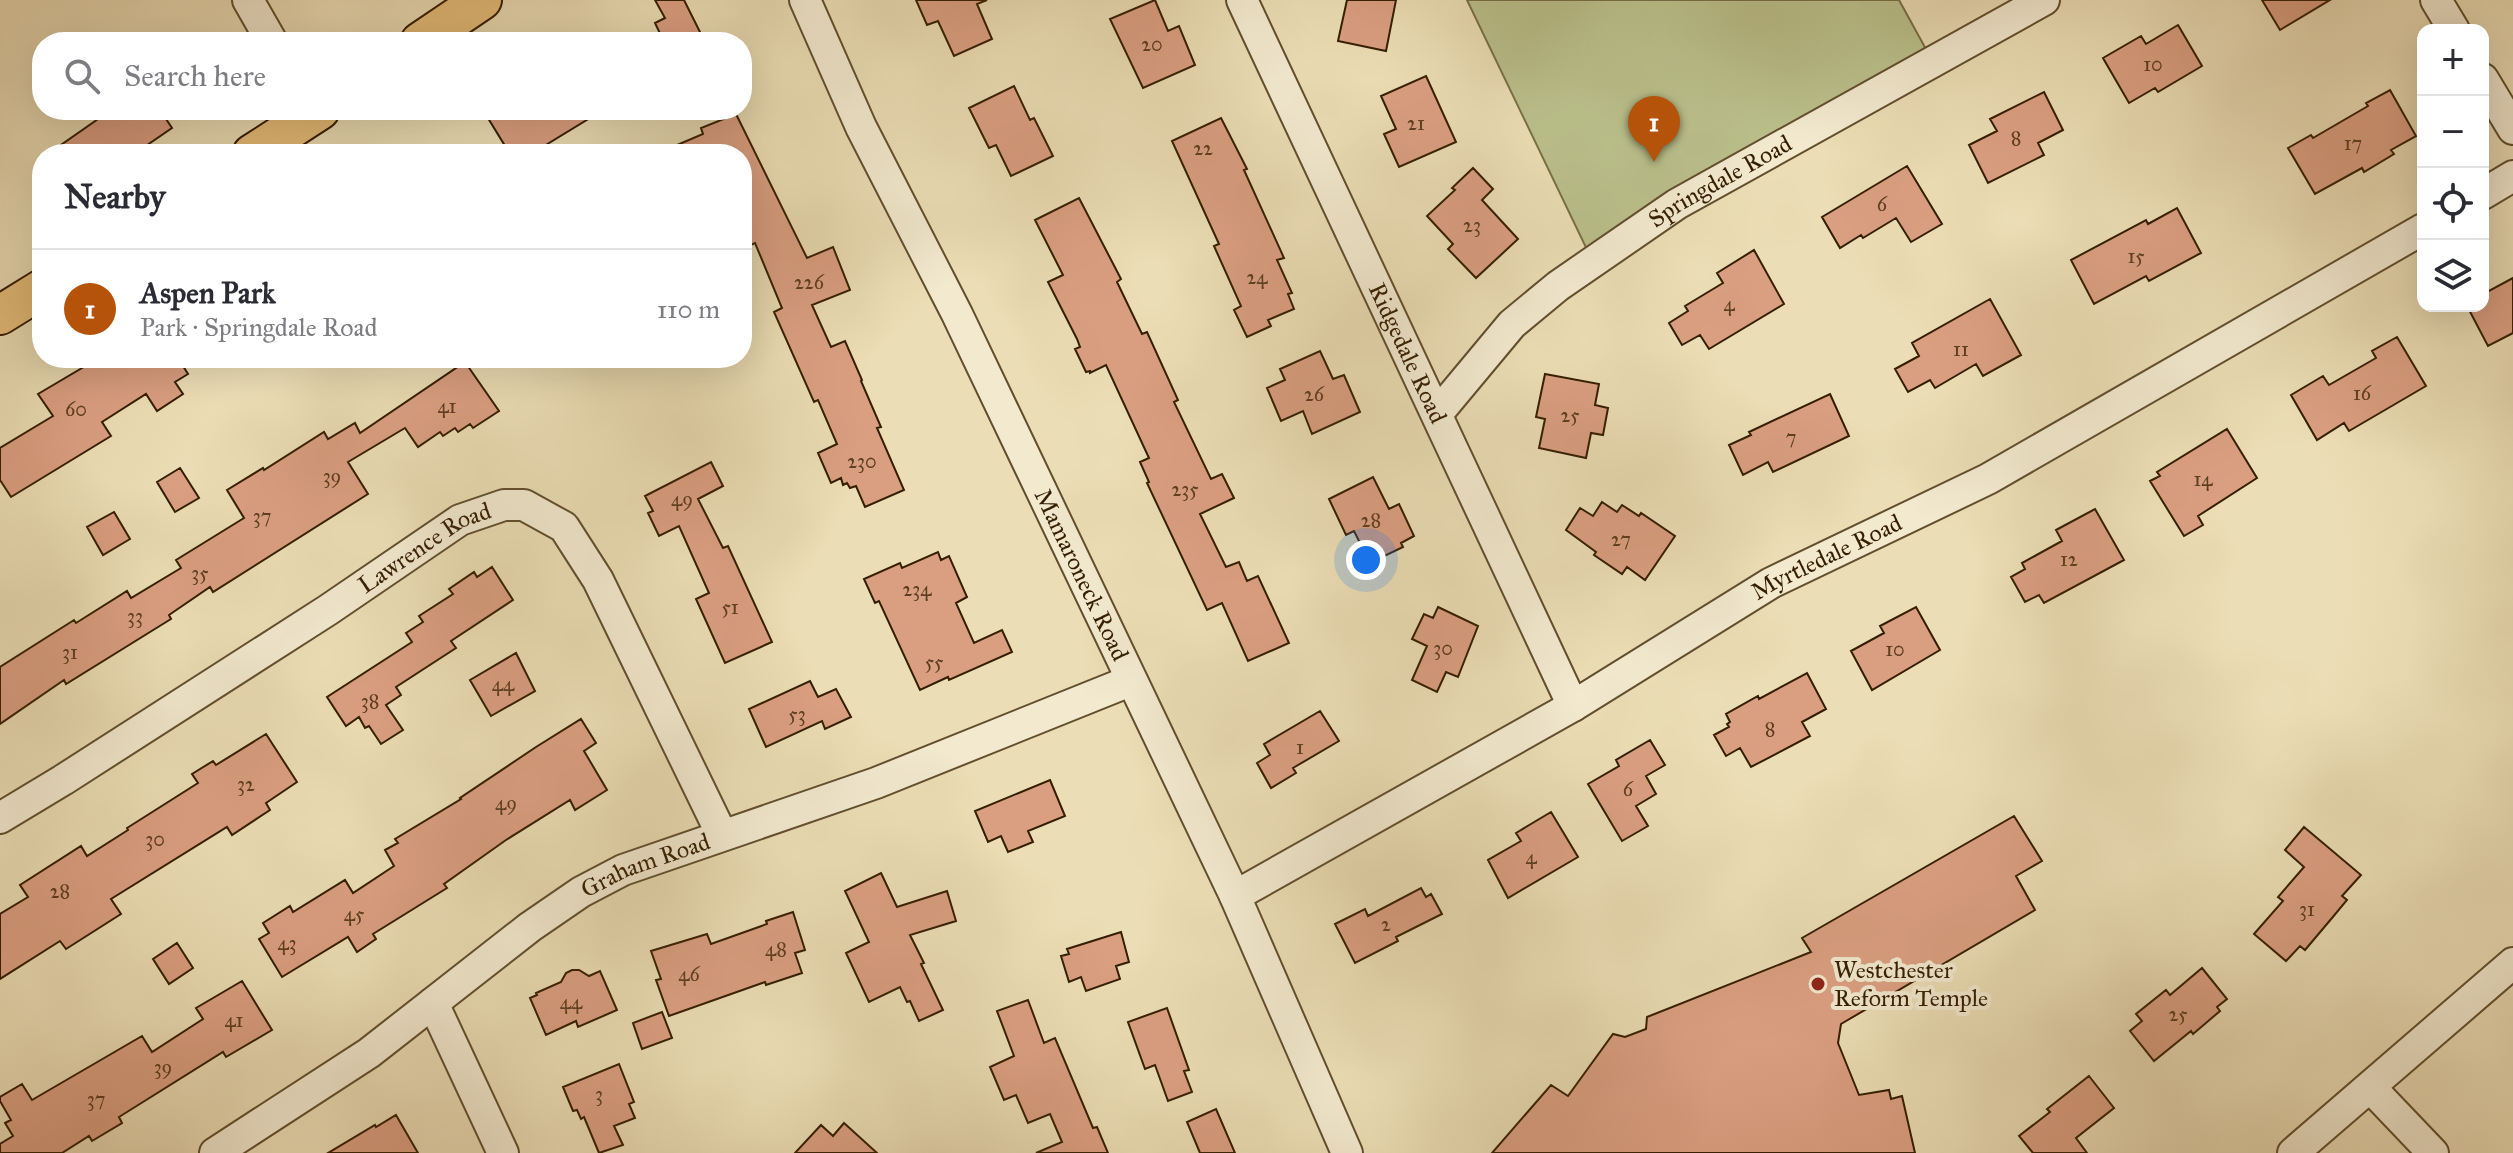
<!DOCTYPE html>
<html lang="en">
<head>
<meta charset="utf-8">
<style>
	body { margin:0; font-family:"IM FELL Great Primer",serif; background:#f7f7f7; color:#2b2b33 }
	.controls { position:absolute; right:24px; top:24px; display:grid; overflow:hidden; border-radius:16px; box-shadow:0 8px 32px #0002 }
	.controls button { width:72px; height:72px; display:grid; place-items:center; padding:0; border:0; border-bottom:2px solid #e1e1e2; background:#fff; color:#2b2b33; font:40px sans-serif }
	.you { position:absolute; left:1366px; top:560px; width:28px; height:28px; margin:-20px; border:6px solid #fff; border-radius:50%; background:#1a73e8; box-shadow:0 0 0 12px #1a73e833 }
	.badge { display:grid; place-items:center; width:52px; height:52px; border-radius:50%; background:#b45309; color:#fff; font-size:26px; font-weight:700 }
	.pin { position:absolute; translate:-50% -66px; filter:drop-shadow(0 2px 4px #0008) }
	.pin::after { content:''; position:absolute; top:42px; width:28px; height:24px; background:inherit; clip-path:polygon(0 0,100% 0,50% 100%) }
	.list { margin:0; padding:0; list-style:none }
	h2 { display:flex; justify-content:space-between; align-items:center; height:104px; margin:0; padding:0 32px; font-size:34px }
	h2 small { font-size:26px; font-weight:400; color:#7c7c81 }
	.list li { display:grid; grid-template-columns:52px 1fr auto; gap:24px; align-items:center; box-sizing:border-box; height:120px; padding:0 32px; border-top:2px solid #e1e1e2 }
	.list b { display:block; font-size:30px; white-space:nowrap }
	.list p { margin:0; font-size:26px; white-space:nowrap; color:#7c7c81 }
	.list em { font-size:26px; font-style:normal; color:#7c7c81 }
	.icon { flex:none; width:44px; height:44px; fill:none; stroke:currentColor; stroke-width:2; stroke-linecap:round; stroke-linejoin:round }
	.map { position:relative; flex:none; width:2513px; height:1153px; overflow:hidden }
	.search { position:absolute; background:#fff; box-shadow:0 8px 32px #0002; left:32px; top:32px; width:720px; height:88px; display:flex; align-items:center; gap:20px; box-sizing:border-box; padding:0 28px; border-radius:32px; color:#7c7c81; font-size:30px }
	.panel { position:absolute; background:#fff; box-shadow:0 8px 32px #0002; left:32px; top:144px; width:720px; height:224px; border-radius:32px }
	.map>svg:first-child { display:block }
	.green { fill:#bac08b; stroke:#786f46; stroke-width:2 }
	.building { fill:#da9f81; stroke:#351e00; stroke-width:2 }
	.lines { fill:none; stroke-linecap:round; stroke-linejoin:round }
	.minor-casing { stroke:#624e2d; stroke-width:34 }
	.major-casing { stroke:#351e00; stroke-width:42 }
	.minor { stroke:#f2e9cf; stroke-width:30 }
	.major { stroke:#e6be7a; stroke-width:38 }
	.poi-dot { fill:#8f2418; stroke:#f2e9cf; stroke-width:3 }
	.labels { text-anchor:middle; stroke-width:8; stroke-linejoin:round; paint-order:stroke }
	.number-label { font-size:20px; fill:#5e3e20 }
	.street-label { font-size:24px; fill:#351e00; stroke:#f2e9cf }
	.poi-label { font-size:24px; fill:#351e00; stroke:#f2e9cf; text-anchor:start }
</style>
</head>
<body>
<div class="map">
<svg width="2513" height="1153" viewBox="0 0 2513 1153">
	<rect width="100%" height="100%" fill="#ebddb5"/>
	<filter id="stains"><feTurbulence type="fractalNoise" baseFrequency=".0025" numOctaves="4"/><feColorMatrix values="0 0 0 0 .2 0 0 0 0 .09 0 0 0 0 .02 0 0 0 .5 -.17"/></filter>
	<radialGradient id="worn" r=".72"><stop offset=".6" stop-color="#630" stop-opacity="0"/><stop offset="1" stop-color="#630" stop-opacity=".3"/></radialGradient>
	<path class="green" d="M1467,0H1899L1933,62L1593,262Z"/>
	<path class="building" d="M655,0H684L705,42H664L655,23L665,18Z
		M916,0H987L977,4L992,39L954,56L938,21L927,25Z
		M1155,0L1168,31L1179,26L1195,65L1143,88L1110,19Z
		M1347,0H1396L1386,51L1338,41Z
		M2262,0H2330L2280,30Z
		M2178,25L2202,66L2158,92L2155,88L2129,103L2103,58L2141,36L2146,44Z
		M1426,76L1456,142L1399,167L1384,134L1396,129L1381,96Z
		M1014,86L1030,120L1034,118L1053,156L1011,176L996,145L989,148L969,108Z
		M2390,90L2416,136L2391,150L2394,154L2364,172L2362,168L2315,194L2288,148L2311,135L2313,138L2368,106L2366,103Z
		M2044,92L2063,130L2038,143L2044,155L1988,183L1969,145L1997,131L1990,119Z
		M111,110H160L172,128L134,154H48Z
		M483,110H603L531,154H510Z
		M736,114L807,258L833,247L850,290L812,305L831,347L845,341L862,380L861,381L881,427L877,428L904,490L865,507L856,486L850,488L847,483L843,485L841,478L831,483L818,453L837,444L818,400L814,402L774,312L782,308L755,243L742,249V154H656L703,134L701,128Z
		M1221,118L1247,169L1244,170L1284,258L1277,260L1292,293L1288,294L1294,309L1268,320L1271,326L1247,337L1234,310L1241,306L1214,246L1219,244L1172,141Z
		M1907,166L1942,224L1911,242L1896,218L1863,238L1861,235L1840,248L1822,217Z
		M1473,168L1493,189L1482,200L1518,239L1476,278L1448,249L1453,244L1427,216L1455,190L1452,188Z
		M1079,198L1121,279L1117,282L1142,334L1147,332L1178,400L1174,402L1211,479L1222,474L1234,498L1200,514L1226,567L1239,562L1247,581L1258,576L1289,643L1248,661L1222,603L1207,610L1147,483L1149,482L1140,462L1149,458L1106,365L1090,373V371L1086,372L1075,349L1080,347L1077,339L1048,282L1063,275L1035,220Z
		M2177,208L2201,253L2149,281L2146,276L2094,304L2071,260L2146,220L2148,224Z
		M1754,250L1784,304L1709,349L1700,335L1682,345L1669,323L1688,311L1685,306L1723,283L1717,273Z
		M2513,278V333L2488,346L2467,306H2483V294Z
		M1990,299L2021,355L1983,376L1976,364L1935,388L1930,380L1908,392L1895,369L1919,356L1912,343Z
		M2397,337L2426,386L2349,431L2344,423L2317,440L2291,395L2323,376L2329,385L2376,358L2372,351Z
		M1320,351L1333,379L1344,375L1360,412L1312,434L1303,411L1281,421L1267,388L1285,380L1280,369Z
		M99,358H178L188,374L175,382L183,394L157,411L146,394L102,422L111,436L11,497L0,480V448L53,416L38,394Z
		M465,362L499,411L473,428L470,424L458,432L455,428L443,436L440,432L418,447L405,428L348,462L368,494L213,592L210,587L169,615L171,619L66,684L64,680L0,724V667L74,620L76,623L127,591L131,598L181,568L176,560L244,518L227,490L263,468L264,470L324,432L328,439L355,423L360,433Z
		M1545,374L1599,384L1595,405L1608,408L1603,435L1591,433L1586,458L1539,448L1545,419L1536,417Z
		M1830,394L1849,436L1773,472L1768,462L1743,475L1729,445L1751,435L1749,432Z
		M2227,429L2257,478L2198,516L2203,525L2184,536L2150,481L2160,476L2157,472Z
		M711,462L723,486L698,499L723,548L728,546L772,642L725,663L696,599L709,593L679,526L659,536L648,513L653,511L645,496Z
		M180,468L199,498L175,512L157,482Z
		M1373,477L1389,509L1399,504L1414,536L1401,543L1403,547L1370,563L1354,531L1346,535L1329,499Z
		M1602,502L1617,512L1622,505L1639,516L1641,513L1675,536L1645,580L1627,567L1622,574L1594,555L1596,552L1566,530L1580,508L1593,516Z
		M2095,509L2124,560L2044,603L2039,595L2025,602L2011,577L2025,569L2022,563L2062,541L2056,530Z
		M114,512L130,539L103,555L87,527Z
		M938,552L941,560L949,556L967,597L956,603L974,643L1002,630L1012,652L949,680L948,677L920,690L879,601L875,603L864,579L900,563L902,568Z
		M492,567L513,600L451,641L456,648L396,687L401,695L386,705L403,730L381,744L369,726L365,728L359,717L346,726L327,697L412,642L406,633L423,622L419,616L453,594L449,589L474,572L477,577Z
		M1438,607L1478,626L1458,677L1446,672L1437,692L1412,680L1427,646L1412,639L1424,614L1433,618Z
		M1916,607L1940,650L1872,690L1851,651L1884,633L1880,626Z
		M516,653L535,691L491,716L470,680Z
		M1807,673L1826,709L1802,722L1810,736L1751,767L1740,748L1726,756L1714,735L1729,727L1727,724L1730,722L1726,714L1758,696L1759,699Z
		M810,681L818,697L836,689L851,717L825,729L822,721L766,747L749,709Z
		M1320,711L1339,741L1293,768L1296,773L1271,788L1257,763L1270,755L1264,744Z
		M581,719L596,743L584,751L607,790L575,810L570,800L506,840L444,884L447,888L373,934L376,939L357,952L348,937L282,977L259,939L269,933L263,923L290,906L293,912L345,880L353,893L394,866L385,850L398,843L395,839L461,799L460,798L536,747Z
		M266,734L297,782L266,803L270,810L232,835L227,827L111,899L121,914L66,949L60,941L0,979V914L28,897L20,885L81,846L87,856L128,830L127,828L198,783L192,774L213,761L216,765Z
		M1650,740L1665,765L1646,776L1656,794L1636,806L1648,826L1622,841L1588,784L1619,766L1616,760Z
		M1050,780L1065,816L1028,831L1033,842L1008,852L1001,836L988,842L975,811Z
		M1551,812L1578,857L1508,898L1488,860L1521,841L1516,833Z
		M2014,816L2042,861L2016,876L2035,910L1841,1024L1838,1043L1859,1095L1889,1090L1891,1099L1902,1096L1915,1153H1492L1551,1085L1568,1096L1613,1034L1625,1037L1646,1029L1647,1017L1811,952L1802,938Z
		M2304,827L2361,875L2342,896L2347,900L2332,918L2305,950L2300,946L2286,961L2254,934L2283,901L2278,897L2304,867L2285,850Z
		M881,873L897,907L947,891L956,921L910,935L924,963L921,964L943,1010L919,1021L910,1001L907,1002L900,987L869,1002L846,953L869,942L845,891Z
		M1421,888L1426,897L1431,894L1442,914L1396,937L1398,941L1355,963L1335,924L1365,909L1368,916Z
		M793,912L805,950L795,953L802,973L766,985L765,982L669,1016L656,980L661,979L651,951L707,934L711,944L767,924L766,921Z
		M1121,932L1129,962L1116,966L1120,979L1086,991L1081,977L1069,982L1061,956L1069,954L1067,949Z
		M177,943L193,968L169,984L153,959Z
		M2202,968L2227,999L2217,1007L2220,1011L2193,1034L2191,1031L2154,1061L2130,1031L2142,1021L2136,1014L2166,990L2170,995Z
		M572,970H579L589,976L600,971L617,1010L578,1027L576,1021L546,1035L530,998L537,995L536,993L561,982L566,973Z
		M242,981L272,1030L226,1057L223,1052L119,1117L122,1123L92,1141L89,1136L62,1153H0V1144L13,1136L5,1123L11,1120L0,1101V1097L22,1084L32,1100L142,1036L152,1052L203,1019L196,1008Z
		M1028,1000L1044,1043L1055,1038L1093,1128L1097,1127L1108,1153H1036L1062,1142L1050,1114L1028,1123L1016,1095L1004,1100L990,1067L1014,1056L997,1011Z
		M1167,1008L1189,1070L1184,1071L1192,1092L1168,1101L1155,1065L1145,1069L1128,1022Z
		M662,1012L672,1038L642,1049L633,1023Z
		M619,1064L634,1102L629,1104L635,1118L614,1126L623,1145L599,1153L584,1117L581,1119L577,1110L573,1111L563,1087Z
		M2089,1076L2114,1108L2076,1138L2087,1153H2033L2019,1136L2050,1112L2047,1109Z
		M1216,1109L1235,1153H1200L1187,1122Z
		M396,1115L418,1153H328L375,1125L376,1127Z
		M844,1123L877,1153H795L821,1125L833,1136Z"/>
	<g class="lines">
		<defs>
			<g id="minor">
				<path d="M248,0L272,42"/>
				<path id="s1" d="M805,0L861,127L957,314L1235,896L1347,1153"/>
				<path id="s2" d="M1242,0L1573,706"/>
				<path d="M2436,0L2454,30"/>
				<path d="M2483,79L2513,129"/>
				<path d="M2483,194L2513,176"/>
				<path id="s3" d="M1437,414L1512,324L1558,286L1677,204L2044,0"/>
				<path id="s4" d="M0,818L63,780L328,610L460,520L504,505H524L564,527L598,580L722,835"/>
				<path id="s5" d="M1235,896L1573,706L1771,583L1988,479L2423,229"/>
				<path d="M433,1003L503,1153"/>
				<path d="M2370,1087L2433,1153"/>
				<path id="s6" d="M215,1153L369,1053L530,927L581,892L623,870L876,783L1130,681"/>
				<path d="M2293,1153L2513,963"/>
			</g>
			<path id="major" d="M420,42L482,0
				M252,154L320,110
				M0,315L42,289"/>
		</defs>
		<use href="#minor" class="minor-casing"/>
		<use href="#major" class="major-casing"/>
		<use href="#minor" class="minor"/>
		<use href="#major" class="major"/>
	</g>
	<circle class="poi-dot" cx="1818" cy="984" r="8"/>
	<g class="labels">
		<g class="number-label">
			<text x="1152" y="51">20</text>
			<text x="2153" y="71">10</text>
			<text x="1416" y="130">21</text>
			<text x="2016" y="145">8</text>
			<text x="2353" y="150">17</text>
			<text x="1203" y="155">22</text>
			<text x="1882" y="211">6</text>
			<text x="1472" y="232">23</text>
			<text x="2136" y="263">15</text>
			<text x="1257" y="284">24</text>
			<text x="809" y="289">226</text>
			<text x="1729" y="311">4</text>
			<text x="1961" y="356">11</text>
			<text x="2362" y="400">16</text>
			<text x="1314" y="401">26</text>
			<text x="447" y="413">41</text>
			<text x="76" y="416">60</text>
			<text x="1570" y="422">25</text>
			<text x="1791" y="444">7</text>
			<text x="862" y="468">230</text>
			<text x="332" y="483">39</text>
			<text x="2203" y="486">14</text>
			<text x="1185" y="496">235</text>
			<text x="682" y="506">49</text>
			<text x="262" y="523">37</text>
			<text x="1371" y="527">28</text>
			<text x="1621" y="546">27</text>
			<text x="2069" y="566">12</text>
			<text x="200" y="580">35</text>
			<text x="917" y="596">234</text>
			<text x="730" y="614">51</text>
			<text x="135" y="623">33</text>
			<text x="1443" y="655">30</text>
			<text x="1895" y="656">10</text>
			<text x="70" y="659">31</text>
			<text x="934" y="669">55</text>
			<text x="503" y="691">44</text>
			<text x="370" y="708">38</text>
			<text x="797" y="721">53</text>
			<text x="1770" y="736">8</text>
			<text x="1300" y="754">1</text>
			<text x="246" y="791">32</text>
			<text x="1628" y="796">6</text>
			<text x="506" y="810">49</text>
			<text x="155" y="846">30</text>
			<text x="1531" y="864">4</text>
			<text x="60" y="898">28</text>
			<text x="2307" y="916">31</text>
			<text x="354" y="921">45</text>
			<text x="1386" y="931">2</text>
			<text x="287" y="950">43</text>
			<text x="776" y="956">48</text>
			<text x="689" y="981">46</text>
			<text x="571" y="1009">44</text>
			<text x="2178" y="1021">25</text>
			<text x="234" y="1027">41</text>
			<text x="163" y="1074">39</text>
			<text x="599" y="1101">3</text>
			<text x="96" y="1106">37</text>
		</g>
		<g class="street-label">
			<text dy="8" stroke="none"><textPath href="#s3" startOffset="370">Springdale Road</textPath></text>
			<text dy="8" stroke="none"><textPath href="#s2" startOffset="390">Ridgedale Road</textPath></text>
			<text dy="8" stroke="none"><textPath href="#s4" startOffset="504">Lawrence Road</textPath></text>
			<text dy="8" stroke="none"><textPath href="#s5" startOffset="682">Myrtledale Road</textPath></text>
			<text dy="8" stroke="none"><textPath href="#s1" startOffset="638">Mamaroneck Road</textPath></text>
			<text dy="8" stroke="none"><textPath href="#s6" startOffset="520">Graham Road</textPath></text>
		</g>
		<g class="poi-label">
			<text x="1834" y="978">Westchester<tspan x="1834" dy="28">Reform Temple</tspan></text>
		</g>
	</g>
	<rect width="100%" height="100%" filter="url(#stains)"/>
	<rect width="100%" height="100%" fill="url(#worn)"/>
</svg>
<div class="controls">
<button>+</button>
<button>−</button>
<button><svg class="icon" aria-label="locate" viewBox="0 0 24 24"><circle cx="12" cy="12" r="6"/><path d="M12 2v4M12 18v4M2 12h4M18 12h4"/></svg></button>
<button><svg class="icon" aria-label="layers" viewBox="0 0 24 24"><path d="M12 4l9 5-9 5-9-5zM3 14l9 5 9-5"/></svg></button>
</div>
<div class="you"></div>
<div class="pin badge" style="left:1654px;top:162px">1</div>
<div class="search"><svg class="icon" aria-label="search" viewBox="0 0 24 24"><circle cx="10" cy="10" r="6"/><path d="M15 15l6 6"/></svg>Search here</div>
<section class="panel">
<h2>Nearby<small></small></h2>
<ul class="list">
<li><span class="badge">1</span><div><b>Aspen Park</b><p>Park · Springdale Road</p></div><em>110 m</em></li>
</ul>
</section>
</div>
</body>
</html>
